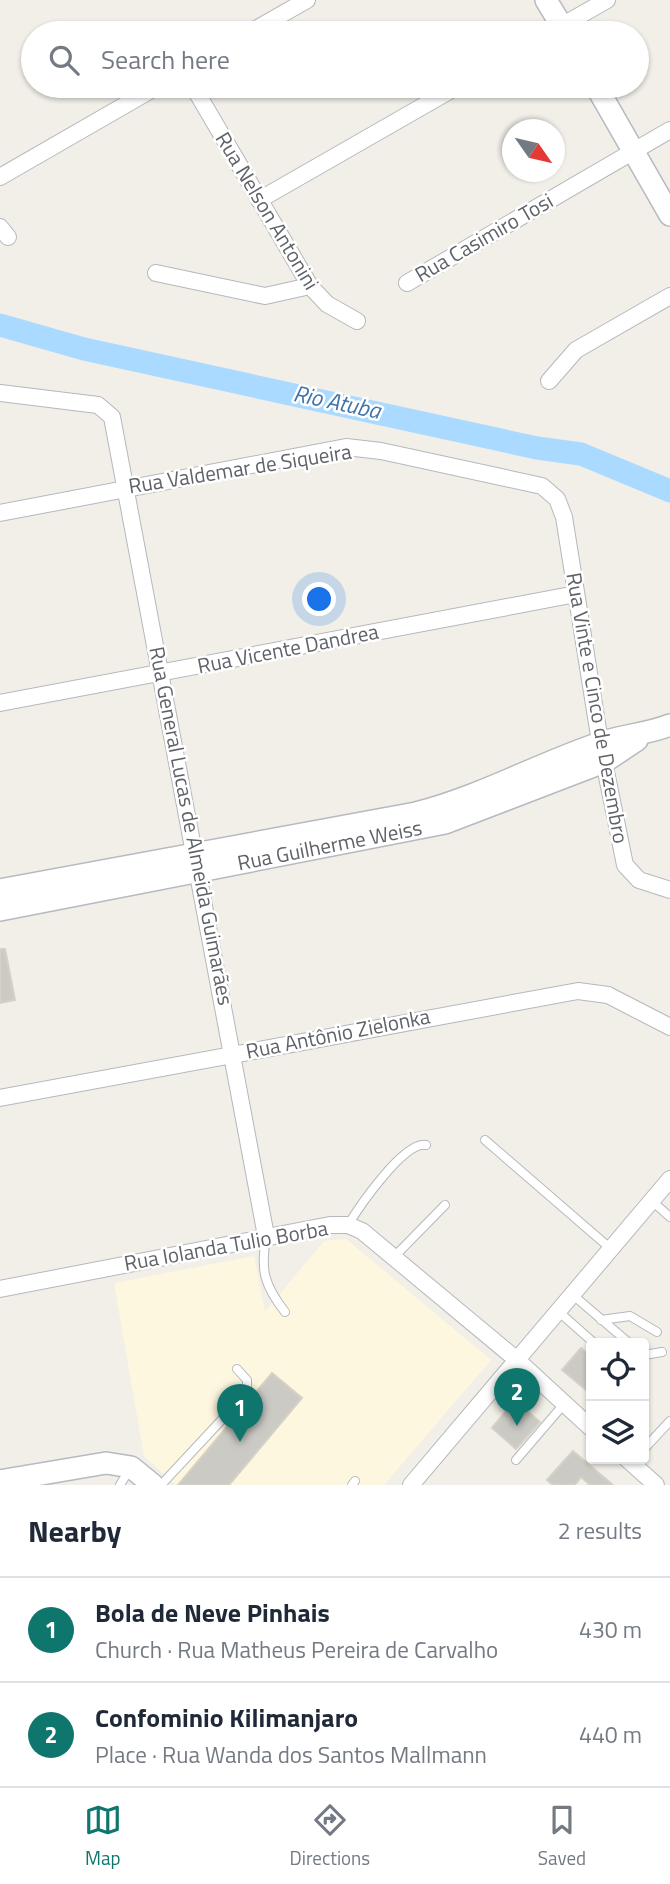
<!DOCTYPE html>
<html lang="en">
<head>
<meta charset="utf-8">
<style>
	body { margin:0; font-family:"Titillium Web",sans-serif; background:#f6f6f7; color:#1f2937 }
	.controls { position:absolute; right:21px; bottom:21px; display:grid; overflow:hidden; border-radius:7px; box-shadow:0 2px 5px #0004 }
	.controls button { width:63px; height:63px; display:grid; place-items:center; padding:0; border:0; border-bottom:2px solid #e0e1e3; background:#fff; color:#1f2937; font:35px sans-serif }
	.compass { position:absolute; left:502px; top:119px; width:63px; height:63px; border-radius:50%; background:#fff; box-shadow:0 2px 5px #0004; rotate:124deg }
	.you { position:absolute; left:320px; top:600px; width:24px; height:24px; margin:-18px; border:5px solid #fff; border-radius:50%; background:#1a73e8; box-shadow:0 0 0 10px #1a73e833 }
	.badge { display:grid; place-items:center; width:46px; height:46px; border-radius:50%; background:#0f766e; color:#fff; font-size:23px; font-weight:700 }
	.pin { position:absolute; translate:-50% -58px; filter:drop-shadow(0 2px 4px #0008) }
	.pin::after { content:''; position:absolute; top:37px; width:24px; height:21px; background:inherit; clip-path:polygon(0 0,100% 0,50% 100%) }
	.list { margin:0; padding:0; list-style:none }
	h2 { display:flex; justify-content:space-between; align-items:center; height:91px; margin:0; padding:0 28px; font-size:30px }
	h2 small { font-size:23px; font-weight:400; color:#747a83 }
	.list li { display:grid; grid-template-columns:46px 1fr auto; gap:21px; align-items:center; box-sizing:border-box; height:105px; padding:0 28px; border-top:2px solid #e0e1e3 }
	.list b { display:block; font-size:26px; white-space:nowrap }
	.list p { margin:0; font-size:23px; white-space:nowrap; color:#747a83 }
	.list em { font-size:23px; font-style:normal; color:#747a83 }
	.icon { flex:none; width:38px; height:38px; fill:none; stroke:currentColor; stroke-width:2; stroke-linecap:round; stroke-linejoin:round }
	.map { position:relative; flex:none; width:670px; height:1485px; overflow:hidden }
	.search { position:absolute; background:#fff; box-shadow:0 2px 5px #0004; left:21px; right:21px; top:21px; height:77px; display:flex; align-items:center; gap:18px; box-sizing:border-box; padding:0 24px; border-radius:38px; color:#747a83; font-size:26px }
	.sheet { height:301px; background:#fff }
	nav { display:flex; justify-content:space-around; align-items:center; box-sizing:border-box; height:98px; border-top:2px solid #e0e1e3; background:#fff; font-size:19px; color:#747a83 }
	nav a { display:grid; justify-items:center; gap:4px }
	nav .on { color:#0f766e }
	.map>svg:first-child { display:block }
	.commercial { fill:#fef7e0 }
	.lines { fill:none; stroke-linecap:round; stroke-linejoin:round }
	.river { stroke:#aadaff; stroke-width:23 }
	.building { fill:#cccac5; stroke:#d6d1c6; stroke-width:2 }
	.lane-casing { stroke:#b5b8bc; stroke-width:10 }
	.street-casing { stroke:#b5b8bc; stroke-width:18 }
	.secondary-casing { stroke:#b6babf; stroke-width:24 }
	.lane { stroke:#fff; stroke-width:8 }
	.street { stroke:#fff; stroke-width:16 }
	.secondary { stroke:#fff; stroke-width:21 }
	.labels { text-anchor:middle; stroke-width:5; stroke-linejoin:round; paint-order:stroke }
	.street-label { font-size:21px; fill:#5f6368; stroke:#fff }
	.water-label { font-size:23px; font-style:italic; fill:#4174aa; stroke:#fff }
</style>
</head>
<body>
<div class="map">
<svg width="670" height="1485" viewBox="0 0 670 1485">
	<rect width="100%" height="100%" fill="#f1efe8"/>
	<path class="commercial" d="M346,1239L491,1360L384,1485H176L144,1456L114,1283L254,1256L265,1312L324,1241Z"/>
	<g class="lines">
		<path class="river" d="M0,325L84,349L537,448L581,454L670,491"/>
	</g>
	<path class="building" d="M0,949H5L15,1000L0,1003Z
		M581,1348L591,1357V1394L562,1370Z
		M272,1373L302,1398L229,1485H178Z
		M515,1400L540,1422L516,1449L492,1428Z
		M573,1451L613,1485H590L581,1477L575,1485H553L547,1480Z"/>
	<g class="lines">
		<defs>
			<path id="lane" d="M485,1140L611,1249
				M652,1201L670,1217
				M348,1225C359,1207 404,1141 426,1145
				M266,1238C260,1271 265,1286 285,1312
				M393,1258L445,1205
				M573,1295L629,1343
				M559,1312L594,1343
				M601,1320L630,1316L657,1332
				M644,1355L662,1352
				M644,1449L670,1421
				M516,1460L564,1404
				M120,1485L129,1470
				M161,1485L242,1398L247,1390V1380L237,1369
				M352,1485L355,1481"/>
			<path id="street" d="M249,33L307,0
				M549,33L607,0
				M193,86L310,286L327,304L357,321
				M0,177L158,86
				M259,200L458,86
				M0,227L8,237
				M156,273L265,296L310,286
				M407,283L670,130
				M549,381L576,350L670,296
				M0,393L98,405L112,417L266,1236
				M0,513L346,447L381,451L542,486L557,499L564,517L600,742L625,865L639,880L670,890
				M0,703L576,594
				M0,1098L578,991L608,995L670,1027
				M0,1289L330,1225H348L362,1231L517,1360L591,1428
				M627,1459L656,1485
				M411,1485L670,1179"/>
			<g id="secondary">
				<path d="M546,0L566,33"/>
				<path d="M596,86L670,215"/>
				<path d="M0,890L416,813C479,797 536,765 597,744C621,735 645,735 670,725"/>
				<path id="s1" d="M0,910L445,823L604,762L637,740"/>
				<path d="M0,1481L106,1463L131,1467L153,1485"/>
			</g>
		</defs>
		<use href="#lane" class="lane-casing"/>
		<use href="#street" class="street-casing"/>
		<use href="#secondary" class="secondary-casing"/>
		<use href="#lane" class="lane"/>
		<use href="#street" class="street"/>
		<use href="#secondary" class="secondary"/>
	</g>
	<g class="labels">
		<g class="street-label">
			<text transform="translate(267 211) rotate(59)" y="7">Rua Nelson Antonini</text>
			<text transform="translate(484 238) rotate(-30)" y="7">Rua Casimiro Tosi</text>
			<text transform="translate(240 469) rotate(-9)" y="7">Rua Valdemar de Siqueira</text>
			<text transform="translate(288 649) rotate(-11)" y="7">Rua Vicente Dandrea</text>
			<text transform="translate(597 708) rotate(80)" y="7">Rua Vinte e Cinco de Dezembro</text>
			<text transform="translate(191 826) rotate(79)" y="7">Rua General Lucas de Almeida Guimarães</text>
			<text dy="7" stroke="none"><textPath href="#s1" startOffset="336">Rua Guilherme Weiss</textPath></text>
			<text transform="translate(338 1034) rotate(-11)" y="7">Rua Antônio Zielonka</text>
			<text transform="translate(226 1246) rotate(-10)" y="7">Rua Iolanda Tulio Borba</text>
		</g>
		<g class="water-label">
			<text transform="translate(337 402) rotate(12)" y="8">Rio Atuba</text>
		</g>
	</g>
</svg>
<div class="controls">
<button><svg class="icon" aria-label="locate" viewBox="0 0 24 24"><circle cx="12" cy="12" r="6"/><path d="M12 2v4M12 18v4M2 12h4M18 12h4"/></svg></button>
<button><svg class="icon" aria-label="layers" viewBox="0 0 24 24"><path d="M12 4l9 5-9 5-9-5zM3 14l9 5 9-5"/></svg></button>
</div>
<svg class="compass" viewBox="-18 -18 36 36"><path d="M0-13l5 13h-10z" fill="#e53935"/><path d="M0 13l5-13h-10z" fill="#747a83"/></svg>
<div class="you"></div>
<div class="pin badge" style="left:240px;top:1442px">1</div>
<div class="pin badge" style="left:517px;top:1426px">2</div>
<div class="search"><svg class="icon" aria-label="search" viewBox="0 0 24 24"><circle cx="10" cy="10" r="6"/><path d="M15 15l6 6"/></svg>Search here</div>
</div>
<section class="sheet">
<h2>Nearby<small>2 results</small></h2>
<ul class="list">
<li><span class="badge">1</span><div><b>Bola de Neve Pinhais</b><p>Church · Rua Matheus Pereira de Carvalho</p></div><em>430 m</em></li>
<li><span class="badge">2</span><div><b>Confominio Kilimanjaro</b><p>Place · Rua Wanda dos Santos Mallmann</p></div><em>440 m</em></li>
</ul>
</section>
<nav>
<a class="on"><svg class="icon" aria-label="map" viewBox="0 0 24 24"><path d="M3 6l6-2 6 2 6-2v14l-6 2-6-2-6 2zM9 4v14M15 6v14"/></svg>Map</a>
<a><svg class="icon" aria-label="directions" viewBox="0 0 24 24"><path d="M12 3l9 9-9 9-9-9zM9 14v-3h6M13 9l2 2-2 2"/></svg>Directions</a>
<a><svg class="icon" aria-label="saved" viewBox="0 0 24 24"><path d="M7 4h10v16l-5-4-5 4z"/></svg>Saved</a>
</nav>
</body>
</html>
